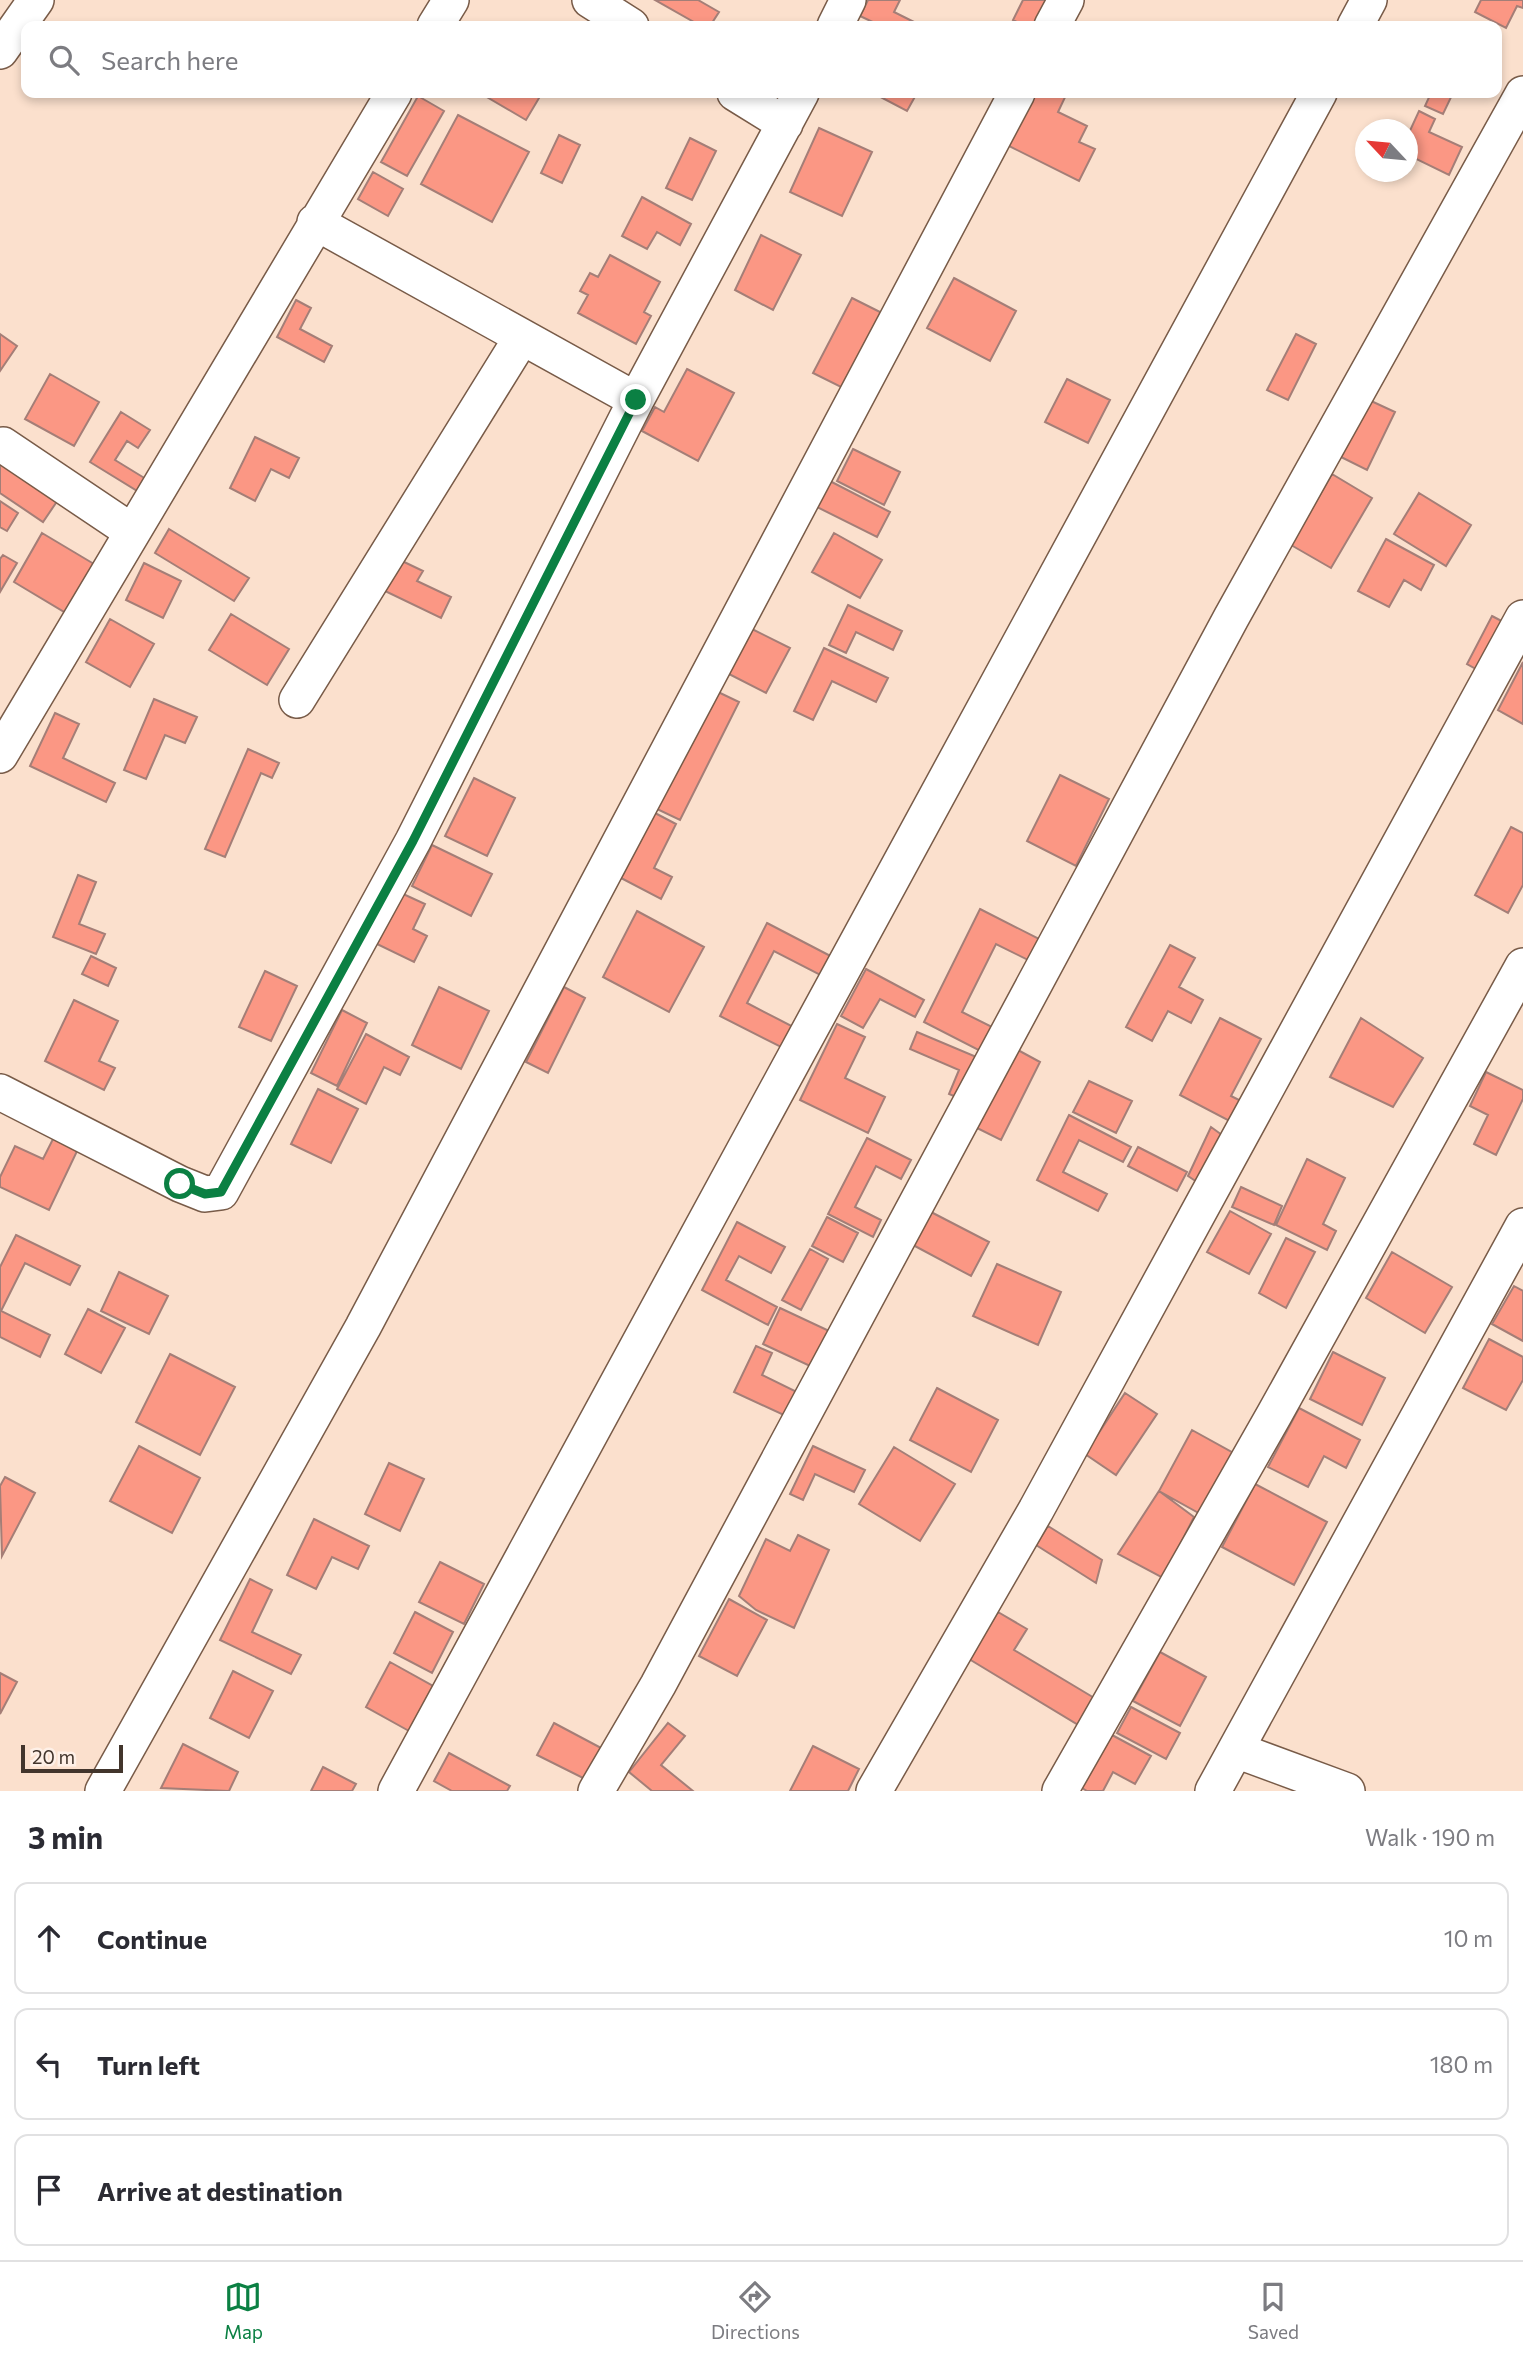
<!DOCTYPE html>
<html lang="en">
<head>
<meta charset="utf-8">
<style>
	body { margin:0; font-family:Commissioner,sans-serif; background:#f2f2f3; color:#2b2b33 }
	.compass { position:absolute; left:1355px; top:119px; width:63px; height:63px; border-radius:50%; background:#fff; box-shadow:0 4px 10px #0003; rotate:296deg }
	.scale { position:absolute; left:21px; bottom:18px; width:102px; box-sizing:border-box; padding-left:7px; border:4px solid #42352c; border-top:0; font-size:19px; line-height:24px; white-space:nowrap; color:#42352c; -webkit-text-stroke:5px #fef0e7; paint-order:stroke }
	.stop { position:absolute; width:21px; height:21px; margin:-16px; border:5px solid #0b8043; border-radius:50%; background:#fff }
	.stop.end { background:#0b8043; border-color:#fff; box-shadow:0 2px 7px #0008 }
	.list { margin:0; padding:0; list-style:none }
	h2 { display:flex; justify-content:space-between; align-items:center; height:91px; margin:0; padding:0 28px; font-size:30px }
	h2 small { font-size:23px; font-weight:400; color:#7c7c81 }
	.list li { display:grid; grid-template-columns:46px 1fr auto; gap:21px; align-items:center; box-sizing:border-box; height:112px; margin:0 14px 14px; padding:0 14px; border:2px solid #e1e1e2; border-radius:14px }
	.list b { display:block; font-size:26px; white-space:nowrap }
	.list em { font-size:23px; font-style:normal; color:#7c7c81 }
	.icon { flex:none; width:38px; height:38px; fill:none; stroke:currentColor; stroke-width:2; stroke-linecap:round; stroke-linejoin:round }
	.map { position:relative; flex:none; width:1523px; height:1791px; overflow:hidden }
	.search { position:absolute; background:#fff; box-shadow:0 4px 10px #0003; left:21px; right:21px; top:21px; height:77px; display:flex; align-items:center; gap:18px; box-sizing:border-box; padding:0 24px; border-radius:14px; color:#7c7c81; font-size:26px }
	.sheet { height:469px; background:#fff }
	nav { display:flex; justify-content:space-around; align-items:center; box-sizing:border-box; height:98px; border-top:2px solid #e1e1e2; background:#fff; font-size:19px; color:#7c7c81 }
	nav a { display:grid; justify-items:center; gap:4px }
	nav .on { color:#0b8043 }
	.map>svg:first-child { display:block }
	.building { fill:#fb9784; stroke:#a47e77; stroke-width:2 }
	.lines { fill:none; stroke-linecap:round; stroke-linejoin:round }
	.street-casing { stroke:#785b48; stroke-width:38 }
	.street { stroke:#fff; stroke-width:35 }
	.route { stroke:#0b8043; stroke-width:9 }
</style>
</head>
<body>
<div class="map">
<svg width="1523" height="1791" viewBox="0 0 1523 1791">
	<rect width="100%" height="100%" fill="#fbe0cd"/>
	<path class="building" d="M655,0H698L719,12L710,26H701Z
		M868,0H900L894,12L922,26H881L860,16Z
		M1023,0H1051L1037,26H1024L1013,20Z
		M1481,0H1523V8L1517,6L1506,28L1475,12Z
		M480,93H542L526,120Z
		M873,93H917L907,111Z
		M1034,93H1067L1058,112L1087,126L1079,142L1095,149L1079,181L1007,145Z
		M1431,93H1453L1443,114L1425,106Z
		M418,96L444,111L407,176L381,162Z
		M1419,111L1435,119L1429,132L1462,147L1449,175L1408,155V135Z
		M458,115L529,152L492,222L421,184Z
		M819,128L872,152L842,216L790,192Z
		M559,135L580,145L562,183L541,173Z
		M690,138L716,151L692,200L666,188Z
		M373,172L403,189L388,216L358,199Z
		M642,197L691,224L680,245L657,232L647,249L622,236Z
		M761,235L801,255L773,310L735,290Z
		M610,255L660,282L644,312L651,316L636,344L578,313L588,295L580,291L590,273L598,277Z
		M954,278L1016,311L990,361L927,328Z
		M852,298L882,313L843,388L813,373Z
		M296,300L311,308L300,329L332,346L324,362L277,337Z
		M0,334L17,346L0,371Z
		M1296,334L1316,344L1288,400L1267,390Z
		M687,369L734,393L698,461L642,431L655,407L664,412Z
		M50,374L99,402L74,446L25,419Z
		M1067,379L1110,400L1088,443L1045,422Z
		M1369,400L1395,412L1367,470L1341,457Z
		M121,412L150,430L138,448L127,441L115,460L146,479L139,492L90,462Z
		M255,437L299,458L289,478L271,469L255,501L230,488Z
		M853,449L900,472L884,505L837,481Z
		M4,459L60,497L43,522L0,493V465Z
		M1332,474L1372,498L1331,568L1291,545Z
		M824,478L890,512L877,537L811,504Z
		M1419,493L1471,525L1446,566L1394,534Z
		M0,501L18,513L7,531L0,527Z
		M169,529L249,578L234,601L155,553Z
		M42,533L94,564L66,613L14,582Z
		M834,533L882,560L860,598L812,572Z
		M1386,539L1434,565L1421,590L1404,580L1389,607L1358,591Z
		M3,555L17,563L0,592V559Z
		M400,560L423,571L417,581L451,597L441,618L385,591Z
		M144,563L181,581L163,618L126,600Z
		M848,605L902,631L893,650L856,632L846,653L829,645Z
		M231,614L289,649L267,685L209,650Z
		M1492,616L1511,626L1485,674L1467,664Z
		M110,619L154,644L130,687L86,662Z
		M750,628L790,648L766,693L727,673Z
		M824,648L888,678L876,702L832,681L813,720L794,711Z
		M1523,662V724L1498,710Z
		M716,691L739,702L680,820L657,809Z
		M154,699L197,717L185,743L165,735L146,779L124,770Z
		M55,713L79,724L63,758L115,783L106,802L30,766Z
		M248,749L279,763L272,778L261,773L225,857L205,849Z
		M1060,775L1109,799L1076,866L1027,841Z
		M474,778L515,798L487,856L445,836Z
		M655,813L676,824L654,868L672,877L661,899L621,878Z
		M1511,827L1523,833V885L1508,913L1475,895Z
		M432,845L492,874L471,916L412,886Z
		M78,875L96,882L79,924L105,934L96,954L53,937Z
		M401,893L425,904L413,929L427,936L414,962L377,944Z
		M980,909L1051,945L1040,966L996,944L962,1012L1006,1034L994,1058L924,1022Z
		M637,911L704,947L669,1012L603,977Z
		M767,923L842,962L832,981L774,951L747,1003L805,1033L795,1054L720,1016Z
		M1170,945L1195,958L1179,987L1203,1000L1191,1023L1168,1011L1152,1041L1126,1027Z
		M91,956L116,968L108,986L82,974Z
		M866,969L924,1000L915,1017L880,999L863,1028L841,1016Z
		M265,971L297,986L271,1041L239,1027Z
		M439,987L489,1011L461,1069L412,1045Z
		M564,987L585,998L548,1073L526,1062Z
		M74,1000L118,1021L99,1061L115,1068L104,1090L45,1061Z
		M342,1010L367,1023L337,1086L311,1073Z
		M1220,1018L1261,1039L1231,1096L1249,1105L1239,1126L1180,1095Z
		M1361,1018L1423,1058L1393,1107L1330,1077Z
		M837,1024L865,1037L845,1078L885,1097L868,1133L800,1100Z
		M917,1032L986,1061L968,1102L949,1094L959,1070L910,1049Z
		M366,1034L409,1057L400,1075L384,1067L366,1104L337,1089Z
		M1016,1049L1040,1062L1001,1140L977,1128Z
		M1486,1072L1523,1090V1099L1496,1155L1474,1144L1488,1115L1470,1106Z
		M1089,1081L1132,1101L1116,1133L1073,1112Z
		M318,1089L358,1109L331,1163L291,1144Z
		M1069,1115L1131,1147L1123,1162L1079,1140L1063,1172L1107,1194L1098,1211L1037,1180Z
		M1211,1127L1222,1135L1200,1184L1188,1176Z
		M55,1135L79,1147L49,1210L0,1187V1177L15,1146L43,1159Z
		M867,1138L911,1160L901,1179L876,1166L855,1207L881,1220L873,1237L828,1214Z
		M1138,1147L1187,1172L1177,1191L1128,1166Z
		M1307,1159L1345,1178L1323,1224L1336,1231L1327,1250L1276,1225Z
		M1241,1187L1282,1206L1274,1225L1232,1207Z
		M1230,1211L1271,1234L1249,1274L1207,1252Z
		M931,1212L989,1242L971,1276L913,1245Z
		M827,1217L858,1233L843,1262L812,1246Z
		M737,1222L785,1247L771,1273L739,1256L726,1280L777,1307L768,1325L702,1290Z
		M16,1235L80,1266L70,1285L25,1263L1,1311L50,1335L40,1357L0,1337V1267Z
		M1286,1238L1315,1252L1286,1308L1259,1293Z
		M810,1249L828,1259L801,1310L782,1300Z
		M1392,1252L1452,1287L1425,1333L1366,1298Z
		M997,1264L1061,1292L1038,1345L973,1316Z
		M119,1272L168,1296L149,1334L101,1311Z
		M1514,1286L1523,1291V1341L1492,1324Z
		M780,1308L842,1337L825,1373L763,1344Z
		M88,1309L125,1328L101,1373L65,1354Z
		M1489,1339L1523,1357V1380L1506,1410L1463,1388Z
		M756,1346L772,1353L762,1375L811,1399L799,1422L734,1392Z
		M1333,1352L1385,1378L1362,1425L1310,1399Z
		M170,1354L235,1387L200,1455L136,1422Z
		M937,1388L998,1420L971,1472L910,1440Z
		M1125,1393L1157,1414L1116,1475L1085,1454Z
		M1299,1408L1360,1440L1346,1468L1324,1456L1308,1487L1268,1467Z
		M1192,1430L1237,1455L1204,1516L1159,1491Z
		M139,1446L200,1478L172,1533L110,1501Z
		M813,1446L865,1470L854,1492L815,1474L803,1500L790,1494Z
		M894,1447L955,1484L920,1541L859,1504Z
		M389,1463L424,1479L400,1531L365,1514Z
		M5,1477L35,1493L2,1556L0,1486Z
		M1255,1484L1327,1522L1294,1585L1222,1547Z
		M1159,1491L1194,1517L1163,1578L1118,1554Z
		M314,1519L369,1546L358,1569L332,1557L316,1589L287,1575Z
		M1048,1526L1102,1560L1096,1583L1036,1545Z
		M798,1535L829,1550L794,1628L756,1610L739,1596L766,1539L790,1551Z
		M440,1562L484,1584L464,1624L419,1602Z
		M250,1579L272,1590L252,1632L301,1655L291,1674L220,1640Z
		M729,1599L767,1620L737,1676L699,1656Z
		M415,1612L453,1632L432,1673L394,1653Z
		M998,1612L1027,1629L1014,1650L1106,1705L1090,1732L969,1659Z
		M1160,1652L1206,1677L1180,1726L1133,1701Z
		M390,1662L433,1686L409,1731L366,1707Z
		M233,1671L273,1691L249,1738L210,1718Z
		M0,1673L17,1682L0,1714Z
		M1131,1707L1180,1733L1166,1759L1117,1733Z
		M554,1723L603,1749L587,1780L537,1755Z
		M668,1723L685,1736L661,1765L693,1791H652L629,1772Z
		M1112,1735L1151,1756L1135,1784L1113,1772L1103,1791H1087L1082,1788Z
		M183,1744L238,1772L229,1791L161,1788Z
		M813,1746L859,1769L848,1791H790Z
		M449,1753L510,1786L507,1791H452L434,1781Z
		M323,1767L356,1784L352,1791H311Z"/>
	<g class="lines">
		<defs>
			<path id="street" d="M590,0L631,26
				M435,26L451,0
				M835,26L848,0
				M1052,26L1066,0
				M1355,26L1369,0
				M0,51L36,0
				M735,93L785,124
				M315,222L636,400
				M3,445L131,531
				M297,700L522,337
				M0,755L394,93
				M0,1092L180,1184L205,1194L221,1192L413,841L636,400L801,93
				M1236,1750L1347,1791
				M103,1791L363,1327L1017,93
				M396,1791L1319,93
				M596,1791L658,1685L1231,618L1523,94
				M874,1791L1036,1510L1523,618
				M1060,1791L1274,1415L1523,966
				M1213,1791L1523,1226"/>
		</defs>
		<use href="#street" class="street-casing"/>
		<use href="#street" class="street"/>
	</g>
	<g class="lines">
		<path class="route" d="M180,1184L205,1194L221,1192L413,841L636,400"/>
	</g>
</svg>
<svg class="compass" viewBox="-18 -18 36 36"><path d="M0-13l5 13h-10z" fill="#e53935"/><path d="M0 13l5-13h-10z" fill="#7c7c81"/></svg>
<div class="scale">20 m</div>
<div class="stop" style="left:180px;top:1184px"></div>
<div class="stop end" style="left:636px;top:400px"></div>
<div class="search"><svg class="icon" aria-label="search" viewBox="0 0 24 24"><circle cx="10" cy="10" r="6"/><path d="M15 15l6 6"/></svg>Search here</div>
</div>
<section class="sheet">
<h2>3 min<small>Walk · 190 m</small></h2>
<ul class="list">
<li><svg class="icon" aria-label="ahead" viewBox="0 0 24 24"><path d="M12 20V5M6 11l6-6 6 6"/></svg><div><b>Continue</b></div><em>10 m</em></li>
<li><svg class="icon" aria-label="left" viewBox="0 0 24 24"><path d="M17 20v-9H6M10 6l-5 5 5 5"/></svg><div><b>Turn left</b></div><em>180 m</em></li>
<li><svg class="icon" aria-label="arrive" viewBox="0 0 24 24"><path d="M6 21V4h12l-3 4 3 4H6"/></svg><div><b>Arrive at destination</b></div></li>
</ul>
</section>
<nav>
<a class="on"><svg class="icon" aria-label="map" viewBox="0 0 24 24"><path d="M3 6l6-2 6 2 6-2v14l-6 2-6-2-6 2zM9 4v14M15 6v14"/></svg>Map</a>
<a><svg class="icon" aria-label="directions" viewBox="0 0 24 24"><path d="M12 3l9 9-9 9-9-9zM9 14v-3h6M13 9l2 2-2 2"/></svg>Directions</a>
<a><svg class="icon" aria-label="saved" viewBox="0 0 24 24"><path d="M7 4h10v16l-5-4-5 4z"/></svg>Saved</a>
</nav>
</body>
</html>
